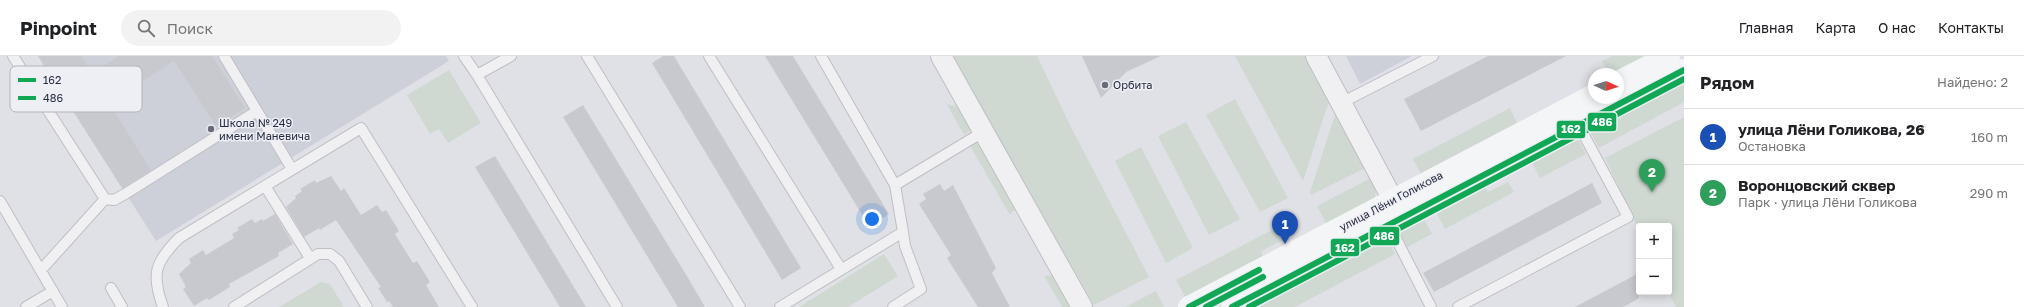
<!DOCTYPE html>
<html lang="ru">
<head>
<meta charset="utf-8">
<style>
	body { margin:0; font-family:"Golos Text",sans-serif; background:#f2f2f2; color:#202124 }
	.controls { position:absolute; right:12px; bottom:12px; display:grid; overflow:hidden; border-radius:4px; box-shadow:0 2px 10px #0003 }
	.controls button { width:36px; height:36px; display:grid; place-items:center; padding:0; border:0; border-bottom:1px solid #e0e0e0; background:#fff; color:#202124; font:20px sans-serif }
	.compass { position:absolute; left:1588px; top:12px; width:36px; height:36px; border-radius:50%; background:#fff; box-shadow:0 2px 10px #0003; rotate:93deg }
	.you { position:absolute; left:872px; top:163px; width:14px; height:14px; margin:-10px; border:3px solid #fff; border-radius:50%; background:#1a73e8; box-shadow:0 0 0 6px #1a73e833 }
	.badge { display:grid; place-items:center; width:26px; height:26px; border-radius:50%; background:#111827; color:#fff; font-size:13px; font-weight:700 }
	.pin { position:absolute; translate:-50% -33px; filter:drop-shadow(0 1px 2px #0008) }
	.pin::after { content:''; position:absolute; top:21px; width:14px; height:12px; background:inherit; clip-path:polygon(0 0,100% 0,50% 100%) }
	.list { margin:0; padding:0; list-style:none }
	h2 { display:flex; justify-content:space-between; align-items:center; height:52px; margin:0; padding:0 16px; font-size:17px }
	h2 small { font-size:13px; font-weight:400; color:#757577 }
	.list li { display:grid; grid-template-columns:26px 1fr auto; gap:12px; align-items:center; box-sizing:border-box; height:56px; padding:0 16px; border-top:1px solid #e0e0e0 }
	.list b { display:block; font-size:15px; white-space:nowrap }
	.list p { margin:0; font-size:13px; white-space:nowrap; color:#757577 }
	.list em { font-size:13px; font-style:normal; color:#757577 }
	.icon { flex:none; width:22px; height:22px; fill:none; stroke:currentColor; stroke-width:2; stroke-linecap:round; stroke-linejoin:round }
	.map { position:relative; flex:none; width:1684px; height:251px; overflow:hidden }
	header { display:flex; align-items:center; gap:24px; box-sizing:border-box; height:56px; padding:0 20px; background:#fff; border-bottom:1px solid #e0e0e0 }
	header strong { font-size:19px }
	nav { display:flex; gap:22px; margin-inline-start:auto; font-size:14px }
	.search { width:280px; height:36px; background:#f2f2f2; display:flex; align-items:center; gap:10px; box-sizing:border-box; padding:0 14px; border-radius:22px; color:#757577; font-size:15px }
	main { display:flex }
	aside { flex:1; background:#fff }
	.map>svg:first-child { display:block }
	.built { fill:#ced0d9 }
	.green { fill:#cfd9d1 }
	.building { fill:#c8c9ce }
	.lines { fill:none; stroke-linecap:round; stroke-linejoin:round }
	.lane-casing { stroke:#bebfc4; stroke-width:12 }
	.street-casing { stroke:#bebfc4; stroke-width:22 }
	.lane { stroke:#f0f0f2; stroke-width:10 }
	.street { stroke:#f0f0f2; stroke-width:20 }
	.secondary { stroke:#f4f5f6; stroke-width:22 }
	.bus-1-casing { stroke:#edeff5; stroke-width:9 }
	.bus-2-casing { stroke:#edeff5; stroke-width:9 }
	.bus-1 { stroke:#10a855; stroke-width:6 }
	.bus-2 { stroke:#10a855; stroke-width:6 }
	.poi-dot { fill:#686b79; stroke:#edeff5; stroke-width:1.5 }
	.labels { text-anchor:middle; stroke-width:3; stroke-linejoin:round; paint-order:stroke }
	.poi-label { font-size:11px; fill:#272c3f; stroke:#edeff5; text-anchor:start }
	.street-label { font-size:11px; fill:#272c3f; stroke:#edeff5 }
	.key { fill:#edeff5; stroke:#b2b4be; stroke-width:1 }
	.key-label { font-size:11px; fill:#272c3f }
	.line-badge { stroke:#edeff5; stroke-width:1.5 }
	.badge-label { font-size:11px; text-anchor:middle; font-weight:bold; fill:#fff }
</style>
</head>
<body>
<header>
<strong>Pinpoint</strong>
<div class="search"><svg class="icon" aria-label="search" viewBox="0 0 24 24"><circle cx="10" cy="10" r="6"/><path d="M15 15l6 6"/></svg>Поиск</div>
<nav><a>Главная</a><a>Карта</a><a>О нас</a><a>Контакты</a></nav>
</header>
<main>
<div class="map">
<svg width="1684" height="251" viewBox="0 0 1684 251">
	<rect width="100%" height="100%" fill="#e0e1e6"/>
	<path class="built" d="M38,0H446L449,5L156,185Z
		M1346,0H1412L1360,28Z"/>
	<path class="green" d="M951,0H1037L1071,71L1149,221L1094,249Z
		M1235,0H1308L1330,42L1303,125Z
		M1612,0H1645L1610,18L1602,5Z
		M449,14L481,67L448,87L439,73L430,78L407,39Z
		M1684,25V46L1599,92L1590,75Z
		M1235,43L1288,142L1260,156L1206,59Z
		M947,48L961,52L974,73L964,79Z
		M1510,52L1517,67L1421,118L1413,103Z
		M1337,53L1367,111L1311,139L1310,136Z
		M1684,61V251H1676L1668,236L1669,170H1639V174L1605,102Z
		M1186,66L1240,163L1209,179L1158,80Z
		M1577,81L1586,98L1540,122L1531,105Z
		M980,84L1018,150L1010,159L970,90Z
		M1141,91L1193,192L1166,207L1115,105Z
		M1371,122L1376,133L1375,142L1327,169L1317,150Z
		M1508,126L1514,136L1445,173L1436,156L1484,130L1488,136Z
		M1424,163L1432,178L1407,191L1399,176Z
		M1278,171L1285,183L1261,195L1263,201L1185,241L1176,224Z
		M1386,182L1395,198L1295,251H1255Z
		M884,198L898,220L848,251H799Z
		M1056,219L1075,251H1062L1044,220Z
		M321,226L330,228L344,251H279Z
		M1156,235L1164,251H1125Z"/>
	<path class="building" d="M38,0H81L92,17L119,0H212L245,52L216,70L174,5L109,47L151,114L122,132Z
		M663,0H674L801,212L782,224L652,7Z
		M765,0H793L889,158L869,170Z
		M1082,0H1161L1126,16L1101,42Z
		M1488,0H1566L1421,75L1404,43Z
		M583,49L688,222L705,251H678L563,61Z
		M495,100L542,178L586,251H560L475,111Z
		M331,120L341,135L344,132L361,159L377,149L382,156L386,154L399,175L395,178L413,207L417,205L430,226L426,229L439,251H393L389,245L387,246L378,232L381,231L336,164L320,174L319,172L304,181L286,151L296,142L295,140L302,135L300,133L315,124L316,127Z
		M1592,127L1602,147L1434,236L1423,217Z
		M940,128L944,135L953,129L996,212L992,217L1010,251H978L947,202L951,199L919,148L926,143L923,138Z
		M275,158L293,188L278,197L279,200L229,228L230,231L209,244L207,242L194,250L183,233L186,231L179,218L191,207L189,203L203,194L206,199L234,182L232,178L239,174L237,172L252,163L255,167L262,163L263,165Z
		M1639,217V242L1629,248L1623,251H1575Z"/>
	<g class="lines">
		<defs>
			<path id="lane" d="M13,0L105,143
				M224,0L292,113
				M464,0L477,19L617,251
				M587,0L740,251
				M709,0L841,213
				M821,0L895,129
				M477,19L511,0
				M1341,47L1433,0
				M265,130L310,202
				M0,145L62,251
				M1388,167L1431,251
				M41,214L105,143L114,144L125,138L257,55
				M111,232L122,251
				M26,251L53,235
				M163,251C151,218 155,206 179,182L361,72L472,251
				M234,251L318,198H330L339,205L367,251
				M780,251L903,176L895,129L983,76
				M893,251L921,233L905,190L903,176
				M1458,251L1628,161L1578,68"/>
			<path id="street" d="M941,0L1082,251
				M1316,0L1401,159"/>
		</defs>
		<use href="#lane" class="lane-casing"/>
		<use href="#street" class="street-casing"/>
		<use href="#lane" class="lane"/>
		<use href="#street" class="street"/>
		<path class="secondary" d="M1618,26L1669,0
			M1189,251L1594,39
			M1232,251L1684,14"/>
		<defs>
			<path id="bus-1" d="M1189,251L1259,214
				M1232,251L1684,14"/>
			<path id="bus-2" d="M1206,251L1263,221
				M1249,251L1684,23"/>
		</defs>
		<use href="#bus-1" class="bus-1-casing"/>
		<use href="#bus-2" class="bus-2-casing"/>
		<use href="#bus-1" class="bus-1"/>
		<use href="#bus-2" class="bus-2"/>
	</g>
	<g class="poi-dot">
		<circle cx="1105" cy="29" r="4"/>
		<circle cx="211" cy="73" r="4"/>
	</g>
	<g class="labels">
		<g class="poi-label">
			<text x="1113" y="33">Орбита</text>
			<text x="219" y="71">Школа № 249<tspan x="219" dy="13">имени Маневича</tspan></text>
		</g>
		<g class="street-label">
			<text transform="translate(1391 145) rotate(-28)" y="4">улица Лёни Голикова</text>
		</g>
	</g>
	<rect x="10" y="10" width="132" height="46" rx="6" class="key"/>
	<rect x="18" y="22" width="18" height="4" fill="#10a855"/>
	<rect x="18" y="40" width="18" height="4" fill="#10a855"/>
	<g class="key-label">
		<text x="43" y="28">162</text>
		<text x="43" y="46">486</text>
	</g>
	<g class="line-badge">
		<rect x="1587" y="56" width="30" height="20" rx="4" fill="#10a855"/>
		<rect x="1556" y="64" width="30" height="19" rx="4" fill="#10a855"/>
		<rect x="1369" y="170" width="31" height="20" rx="4" fill="#10a855"/>
		<rect x="1330" y="182" width="30" height="19" rx="4" fill="#10a855"/>
	</g>
	<g class="badge-label">
		<text x="1602" y="70">486</text>
		<text x="1571" y="77">162</text>
		<text x="1384" y="184">486</text>
		<text x="1345" y="196">162</text>
	</g>
</svg>
<div class="controls">
<button>+</button>
<button>−</button>
</div>
<svg class="compass" viewBox="-18 -18 36 36"><path d="M0-13l5 13h-10z" fill="#e53935"/><path d="M0 13l5-13h-10z" fill="#757577"/></svg>
<div class="you"></div>
<div class="pin badge" style="left:1285px;top:188px;background:#1a4fb4">1</div>
<div class="pin badge" style="left:1652px;top:136px;background:#2e9e5b">2</div>
</div>
<aside>
<h2>Рядом<small>Найдено: 2</small></h2>
<ul class="list">
<li><span class="badge" style="background:#1a4fb4">1</span><div><b>улица Лёни Голикова, 26</b><p>Остановка</p></div><em>160 m</em></li>
<li><span class="badge" style="background:#2e9e5b">2</span><div><b>Воронцовский сквер</b><p>Парк · улица Лёни Голикова</p></div><em>290 m</em></li>
</ul>
</aside>
</main>
</body>
</html>
